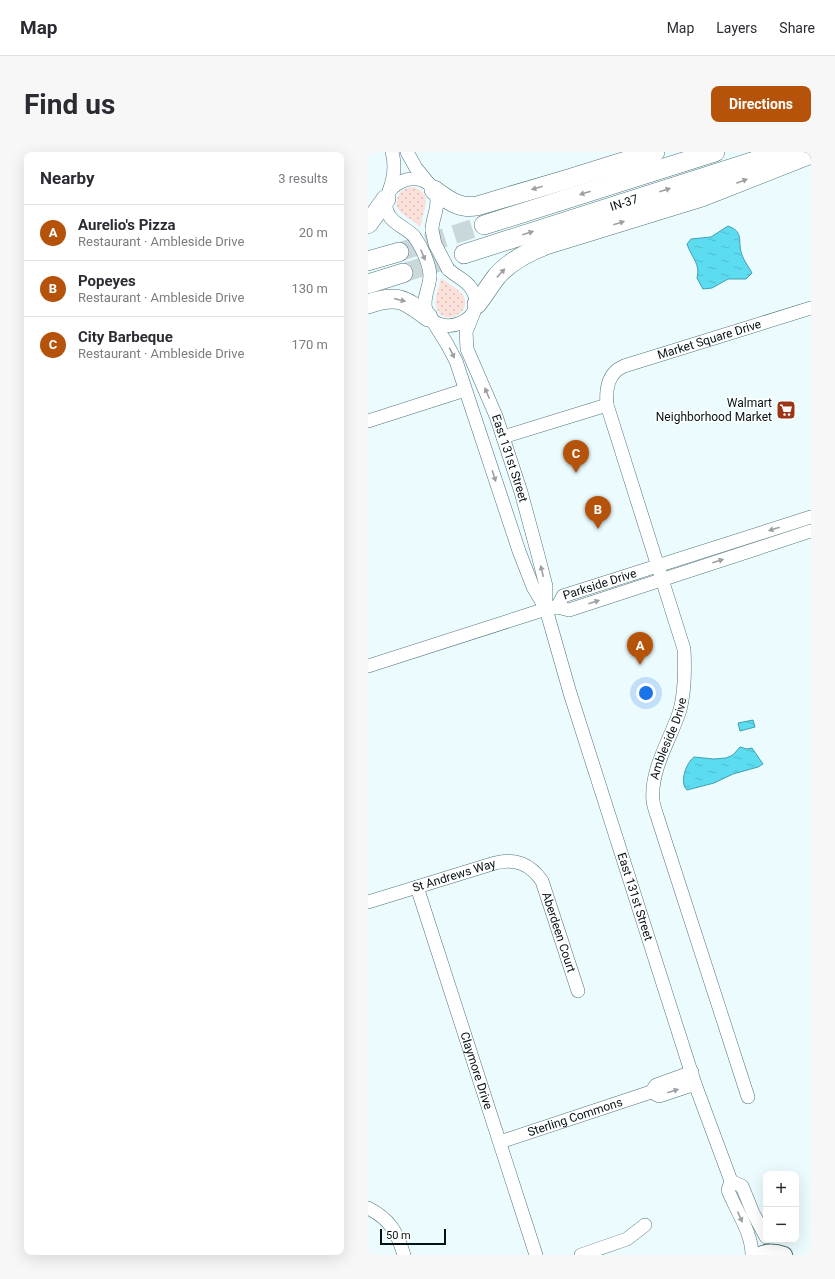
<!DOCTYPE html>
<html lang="en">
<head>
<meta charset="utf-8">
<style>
	body { margin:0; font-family:Roboto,sans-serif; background:#f7f7f7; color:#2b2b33 }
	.controls { position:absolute; right:12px; bottom:12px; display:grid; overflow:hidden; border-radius:8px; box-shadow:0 4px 16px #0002 }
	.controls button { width:36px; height:36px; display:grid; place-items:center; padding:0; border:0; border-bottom:1px solid #e1e1e2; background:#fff; color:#2b2b33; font:20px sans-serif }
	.scale { position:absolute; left:12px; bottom:10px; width:66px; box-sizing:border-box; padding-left:4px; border:2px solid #051215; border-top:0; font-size:11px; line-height:14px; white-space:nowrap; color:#051215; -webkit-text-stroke:3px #fff; paint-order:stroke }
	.you { position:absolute; left:278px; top:541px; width:14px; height:14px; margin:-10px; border:3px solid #fff; border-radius:50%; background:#1a73e8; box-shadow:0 0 0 6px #1a73e833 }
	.badge { display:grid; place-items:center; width:26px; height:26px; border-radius:50%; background:#b45309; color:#fff; font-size:13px; font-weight:700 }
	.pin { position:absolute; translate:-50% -33px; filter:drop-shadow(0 1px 2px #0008) }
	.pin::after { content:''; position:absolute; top:21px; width:14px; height:12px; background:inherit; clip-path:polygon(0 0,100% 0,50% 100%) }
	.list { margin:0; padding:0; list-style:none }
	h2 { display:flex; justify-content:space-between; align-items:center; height:52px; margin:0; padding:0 16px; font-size:17px }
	h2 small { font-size:13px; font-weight:400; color:#7c7c81 }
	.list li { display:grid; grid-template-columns:26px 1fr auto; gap:12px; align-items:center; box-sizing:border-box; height:56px; padding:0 16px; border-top:1px solid #e1e1e2 }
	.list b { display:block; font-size:15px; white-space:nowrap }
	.list p { margin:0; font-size:13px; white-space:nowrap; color:#7c7c81 }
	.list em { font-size:13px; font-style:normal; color:#7c7c81 }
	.map { position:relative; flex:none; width:443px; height:1103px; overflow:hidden; border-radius:8px }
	header { display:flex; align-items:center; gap:24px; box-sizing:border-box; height:56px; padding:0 20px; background:#fff; border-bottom:1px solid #e1e1e2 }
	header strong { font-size:19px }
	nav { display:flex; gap:22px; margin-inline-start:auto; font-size:14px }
	.intro { display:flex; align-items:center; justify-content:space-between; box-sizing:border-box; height:96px; padding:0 24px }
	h1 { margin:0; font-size:28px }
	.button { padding:10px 18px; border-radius:8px; background:#b45309; color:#fff; font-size:14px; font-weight:700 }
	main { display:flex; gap:24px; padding:0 24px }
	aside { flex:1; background:#fff; border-radius:8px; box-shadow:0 4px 16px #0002 }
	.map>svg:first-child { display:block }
	.garden { fill:url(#garden-dots) }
	.water { fill:url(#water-ripples); stroke:#429fae }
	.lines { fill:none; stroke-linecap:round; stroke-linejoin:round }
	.highway-tunnel { stroke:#c8d8db; stroke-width:19; stroke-dasharray:19 10; stroke-linecap:butt }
	.minor-casing { stroke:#4f747a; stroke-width:14 }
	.major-casing { stroke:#4f747a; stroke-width:18 }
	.highway-casing { stroke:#4f747a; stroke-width:20 }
	.minor { stroke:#fff; stroke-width:13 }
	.major { stroke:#fff; stroke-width:16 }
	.highway { stroke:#fff; stroke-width:19 }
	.minor-bridge-casing { stroke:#4f747a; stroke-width:14; stroke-linecap:butt }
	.minor-bridge { stroke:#fff; stroke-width:13 }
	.oneway { fill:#9ba0a1 }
	.labels { text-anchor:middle; stroke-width:3; stroke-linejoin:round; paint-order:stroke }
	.street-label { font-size:12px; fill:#051215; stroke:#fff }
	.poi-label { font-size:12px; fill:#051215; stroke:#fff; text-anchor:end }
</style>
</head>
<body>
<header>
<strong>Map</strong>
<nav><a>Map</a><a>Layers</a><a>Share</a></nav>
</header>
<div class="intro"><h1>Find us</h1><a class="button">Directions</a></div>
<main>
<aside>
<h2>Nearby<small>3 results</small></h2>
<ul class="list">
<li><span class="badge">A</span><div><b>Aurelio's Pizza</b><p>Restaurant · Ambleside Drive</p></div><em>20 m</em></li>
<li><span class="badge">B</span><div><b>Popeyes</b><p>Restaurant · Ambleside Drive</p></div><em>130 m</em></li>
<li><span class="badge">C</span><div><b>City Barbeque</b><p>Restaurant · Ambleside Drive</p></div><em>170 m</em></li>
</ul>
</aside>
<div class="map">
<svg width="443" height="1103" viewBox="0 0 443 1103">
	<defs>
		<pattern id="garden-dots" width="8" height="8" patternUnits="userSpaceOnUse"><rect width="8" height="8" fill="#fce1da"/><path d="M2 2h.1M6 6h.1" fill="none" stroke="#d6c0ba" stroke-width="1.8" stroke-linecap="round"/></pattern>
		<pattern id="water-ripples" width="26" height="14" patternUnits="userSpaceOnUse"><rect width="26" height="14" fill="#5cdcf0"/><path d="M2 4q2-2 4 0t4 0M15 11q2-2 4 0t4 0" fill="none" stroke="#4ebccd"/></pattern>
	</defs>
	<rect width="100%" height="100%" fill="#ebfbfe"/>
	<path class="garden" d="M45,35C61,40 59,50 55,63C54,67 53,72 52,75C44,65 23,62 30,45C32,38 39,36 45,35Z
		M73,126C77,129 91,138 93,141C109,159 74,178 68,154C66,148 72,134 73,126Z"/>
	<path class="water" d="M360,74C377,80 369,90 374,103C376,109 381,115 384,121L378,127H360L344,136L335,137L329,126C333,112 323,105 319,92L323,87L343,85Z
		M385,568L387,575L372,579L370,571Z
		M372,595L379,597L384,596L395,612L390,615L365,622L346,631L319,638C311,631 318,611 326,605L346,607L358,606L365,603Z"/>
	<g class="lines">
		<path class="highway-tunnel" d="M31,100L116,73
			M35,121L96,102"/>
		<defs>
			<g id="minor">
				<path d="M39,0L48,16L61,32"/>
				<path d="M21,39C26,26 28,14 24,0"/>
				<path d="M46,84C38,76 28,73 22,65C2,34 56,10 68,42C72,54 64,66 64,78"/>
				<path d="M62,123C62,135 54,146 58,158C68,190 125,168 103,136C98,128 87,124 80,117"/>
				<path id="s1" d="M106,160L98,180L99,197L128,264L153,340L169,399L178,434V457L202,541L327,932L363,1029L360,1038C368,1059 384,1080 384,1103"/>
				<path d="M64,168L79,192L88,209L151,399L165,435L178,457"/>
				<path d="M0,269L97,238"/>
				<path d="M135,285L239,253"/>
				<path id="s2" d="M189,455L195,444L443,365"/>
				<path d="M0,514L178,457L189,455L201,458L443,379"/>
				<path id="s3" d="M49,735L168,1103"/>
				<path id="s4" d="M0,750L127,711C148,706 162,712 174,729L210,839"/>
				<path d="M283,940L291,944L327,932"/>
				<path id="s5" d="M380,945L291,670C289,663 286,656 285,649C282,617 303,587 312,558C317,539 317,516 316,497L239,253C238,242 239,227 248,219C250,217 254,215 256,214L443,156"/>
				<path id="s6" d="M132,990L283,940L288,933L324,920"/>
				<path d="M363,1029L374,1034L385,1061L398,1085"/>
				<path d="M0,1056C22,1067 29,1080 36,1103"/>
				<path d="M213,1103L259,1087L277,1073"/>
			</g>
			<path id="major" d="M392,1103C400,1099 408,1100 416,1103"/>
			<g id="highway">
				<path d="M66,38C80,48 91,57 109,54L200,27L287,0"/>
				<path d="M0,72L18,47"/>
				<path d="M116,73L347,0"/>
				<path id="s7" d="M96,102L415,0"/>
				<path d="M0,109L31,100"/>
				<path d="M0,132L35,121"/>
				<path d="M0,152C30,142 36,147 60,165"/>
				<path d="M109,152C116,143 122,133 129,124C142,109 160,100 178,93L334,45L443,2"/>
			</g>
		</defs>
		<use href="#minor" class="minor-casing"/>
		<use href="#major" class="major-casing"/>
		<use href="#highway" class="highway-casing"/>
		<use href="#minor" class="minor"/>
		<use href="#major" class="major"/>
		<use href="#highway" class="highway"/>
		<defs>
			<path id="minor-bridge" d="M64,78L67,92L80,117
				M46,84C53,94 61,110 62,123"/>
		</defs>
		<use href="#minor-bridge" class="minor-bridge-casing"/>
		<use href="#minor-bridge" class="minor-bridge"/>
	</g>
	<defs><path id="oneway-solid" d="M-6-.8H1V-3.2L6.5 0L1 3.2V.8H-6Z"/></defs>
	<g class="oneway">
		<use href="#oneway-solid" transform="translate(374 29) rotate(-21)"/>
		<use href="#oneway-solid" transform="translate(169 36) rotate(164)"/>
		<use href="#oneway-solid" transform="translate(297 38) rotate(-18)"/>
		<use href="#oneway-solid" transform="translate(217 41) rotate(162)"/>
		<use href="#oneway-solid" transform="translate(251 71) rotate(-17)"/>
		<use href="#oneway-solid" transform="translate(160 81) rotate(-18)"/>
		<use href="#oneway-solid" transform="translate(55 103) rotate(67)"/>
		<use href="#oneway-solid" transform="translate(133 121) rotate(-47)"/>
		<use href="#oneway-solid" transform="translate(32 148) rotate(14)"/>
		<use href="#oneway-solid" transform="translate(84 201) rotate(64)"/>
		<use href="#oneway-solid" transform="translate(119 241) rotate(-113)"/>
		<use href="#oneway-solid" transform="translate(126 324) rotate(72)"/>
		<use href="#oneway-solid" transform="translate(406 377) rotate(162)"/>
		<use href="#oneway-solid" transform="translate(350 409) rotate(-18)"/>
		<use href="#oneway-solid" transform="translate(174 419) rotate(-103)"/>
		<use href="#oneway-solid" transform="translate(226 450) rotate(-18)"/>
		<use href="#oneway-solid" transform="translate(305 939) rotate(-17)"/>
		<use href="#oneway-solid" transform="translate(372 1065) rotate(66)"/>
	</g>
	<defs>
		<symbol id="supermarket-square" viewBox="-11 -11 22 22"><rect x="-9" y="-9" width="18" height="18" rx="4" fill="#9c3418" stroke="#fff"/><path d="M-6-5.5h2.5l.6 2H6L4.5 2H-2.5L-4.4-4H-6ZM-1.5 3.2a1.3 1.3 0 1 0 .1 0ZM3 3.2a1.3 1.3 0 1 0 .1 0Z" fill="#fff"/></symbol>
	</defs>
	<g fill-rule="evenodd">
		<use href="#supermarket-square" x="407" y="247" width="22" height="22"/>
	</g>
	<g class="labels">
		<g class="street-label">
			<text dy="4" stroke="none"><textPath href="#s7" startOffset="168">IN-37</textPath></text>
			<text dy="4" stroke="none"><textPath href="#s5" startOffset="859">Market Square Drive</textPath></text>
			<text dy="4" stroke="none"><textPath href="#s1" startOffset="156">East 131st Street</textPath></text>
			<text dy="4" stroke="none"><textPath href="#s2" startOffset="51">Parkside Drive</textPath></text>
			<text dy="4" stroke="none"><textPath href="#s5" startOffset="376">Ambleside Drive</textPath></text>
			<text dy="4" stroke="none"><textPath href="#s4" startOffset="90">St Andrews Way</textPath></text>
			<text dy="4" stroke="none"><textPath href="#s1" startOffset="613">East 131st Street</textPath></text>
			<text dy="4" stroke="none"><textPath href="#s4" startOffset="241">Aberdeen Court</textPath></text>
			<text dy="4" stroke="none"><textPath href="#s3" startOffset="193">Claymore Drive</textPath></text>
			<text dy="4" stroke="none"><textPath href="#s6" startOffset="79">Sterling Commons</textPath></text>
		</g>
		<g class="poi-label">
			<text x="404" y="255">Walmart<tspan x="404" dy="14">Neighborhood Market</tspan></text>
		</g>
	</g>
</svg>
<div class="controls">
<button>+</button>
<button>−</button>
</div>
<div class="scale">50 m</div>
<div class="you"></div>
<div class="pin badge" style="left:272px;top:513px">A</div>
<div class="pin badge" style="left:230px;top:377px">B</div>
<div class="pin badge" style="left:208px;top:321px">C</div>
</div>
</main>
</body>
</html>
